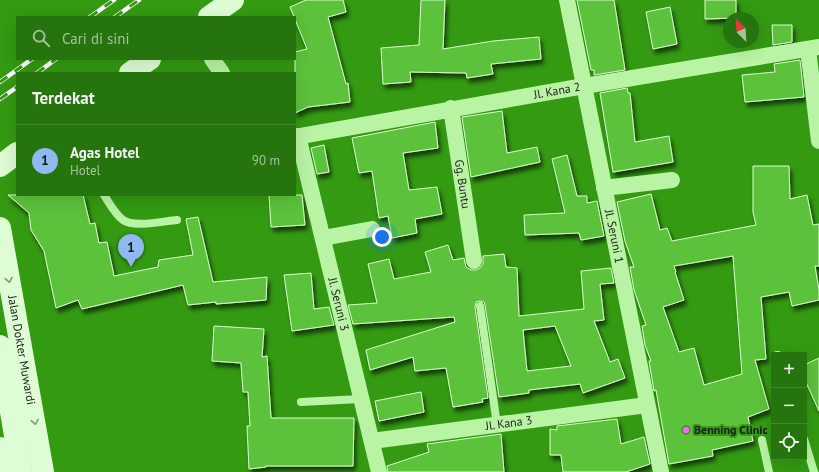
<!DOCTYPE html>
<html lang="id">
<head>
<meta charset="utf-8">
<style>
	body { margin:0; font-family:"PT Sans",sans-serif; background:#2e7917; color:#f1f3f6 }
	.controls { position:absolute; right:12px; bottom:12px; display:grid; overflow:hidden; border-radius:0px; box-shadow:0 4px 16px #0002 }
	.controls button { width:36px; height:36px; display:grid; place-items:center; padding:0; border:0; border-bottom:1px solid #42862e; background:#26740e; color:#f1f3f6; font:20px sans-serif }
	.compass { position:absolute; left:723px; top:12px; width:36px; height:36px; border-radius:50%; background:#26740e; box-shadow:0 4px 16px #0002; rotate:336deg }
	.you { position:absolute; left:382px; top:237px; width:14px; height:14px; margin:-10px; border:3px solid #fff; border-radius:50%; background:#1a73e8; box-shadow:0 0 0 6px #1a73e833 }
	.badge { display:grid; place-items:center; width:26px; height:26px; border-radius:50%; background:#90b9f0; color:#111; font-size:13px; font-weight:700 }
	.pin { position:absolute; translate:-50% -33px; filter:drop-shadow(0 1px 2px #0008) }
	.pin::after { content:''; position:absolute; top:21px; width:14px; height:12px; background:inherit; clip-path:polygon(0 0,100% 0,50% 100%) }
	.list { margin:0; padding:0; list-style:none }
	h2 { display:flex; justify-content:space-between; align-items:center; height:52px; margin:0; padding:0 16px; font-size:17px }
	h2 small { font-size:13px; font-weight:400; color:#a4c39e }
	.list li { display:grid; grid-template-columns:26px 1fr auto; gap:12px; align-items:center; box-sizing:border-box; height:72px; padding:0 16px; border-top:1px solid #42862e }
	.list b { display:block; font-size:15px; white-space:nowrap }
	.list p { margin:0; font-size:13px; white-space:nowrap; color:#a4c39e }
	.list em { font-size:13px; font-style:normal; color:#a4c39e }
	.icon { flex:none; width:22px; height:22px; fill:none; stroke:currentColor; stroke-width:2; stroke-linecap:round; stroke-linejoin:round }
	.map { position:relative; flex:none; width:819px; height:472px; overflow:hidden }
	.search { position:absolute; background:#26740e; box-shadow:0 4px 16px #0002; left:16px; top:16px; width:280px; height:44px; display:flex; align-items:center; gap:10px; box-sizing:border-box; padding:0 14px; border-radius:0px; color:#a4c39e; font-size:15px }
	.panel { position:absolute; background:#26740e; box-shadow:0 4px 16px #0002; left:16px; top:72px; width:280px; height:124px; border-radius:0px }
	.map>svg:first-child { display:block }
	.building { fill:#5cc13b; stroke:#dafecd; fill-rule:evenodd; filter:url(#shadow) }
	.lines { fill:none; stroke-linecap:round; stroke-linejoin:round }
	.lane { stroke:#b9f4a5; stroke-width:8 }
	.street { stroke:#b9f4a5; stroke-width:16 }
	.secondary { stroke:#defdd4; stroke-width:22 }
	.rail-casing { stroke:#fff; stroke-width:4.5 }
	.rail { stroke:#339a12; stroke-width:3; stroke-dasharray:9; stroke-linecap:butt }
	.oneway { stroke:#879882 }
	.poi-dot { fill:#f067ff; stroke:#339a12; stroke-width:1.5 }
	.labels { text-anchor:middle; stroke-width:4; stroke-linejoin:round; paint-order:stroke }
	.street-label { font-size:12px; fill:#1d1d1d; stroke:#339a12 }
	.poi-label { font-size:12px; font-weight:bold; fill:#1d1d1d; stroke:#339a12; text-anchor:start }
</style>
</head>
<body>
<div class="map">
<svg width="819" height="472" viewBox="0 0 819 472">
	<defs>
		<filter id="shadow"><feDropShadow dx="2.5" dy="4.5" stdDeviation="2" flood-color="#0009"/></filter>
	</defs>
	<rect width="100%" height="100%" fill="#339a12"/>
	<path class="building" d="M306,0H343L346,12L328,17L346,84L348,83L350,102L308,107L295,113V52L307,49L290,7Z
		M421,0H445L443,49L493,41L539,37L541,59L491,64L493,74L467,78L466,73L410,72L411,82L383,84L381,48L419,45Z
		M577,0H614L625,70L594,75V70H591Z
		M705,0H736V18L705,19Z
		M670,7L677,44L653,49L646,12Z
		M772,25H792V42L773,45Z
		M800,60L804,97L745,102L742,75L775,72L774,64Z
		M627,88L628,93H630L635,142L669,136L673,162L613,172L600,93Z
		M502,111L507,153L537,147L540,162L471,177L462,117Z
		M435,122L438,148L403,153L409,190L437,187L442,214L415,219L417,233L392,238L388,216L379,218L372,171L359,173L352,138Z
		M324,145L329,172L317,174L311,148Z
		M567,155L577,196H587V203L597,201L604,236L581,240L579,233L525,235L524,215L565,213L552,159Z
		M753,166H789L790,199L807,195L813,225L819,224V266H815L819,290V300L792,306L789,292L761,297L766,359L755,360L769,409L748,417L753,441L712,450L713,456L669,464L656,390L654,391L649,361H651L645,345L642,326L646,325L634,290L630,267H634L625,241L617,202L651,194L660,230L667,228L672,241L756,225L753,212ZM733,256L742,374L704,385L694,348L679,352L663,307L684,300L675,272H676L674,266Z
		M8,195H83L90,224L95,223L99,243L107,242L114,276L158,267L159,260L193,255L186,219L198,217L213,282L267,277L266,300L216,304V302L188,305L183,285L82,309L78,300L56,308L44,251L31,230L29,213Z
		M269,195H302L305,225L271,227Z
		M448,245L453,260L464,258L466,267L471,270H476L480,268L483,264V256L504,254L506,267L517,268L519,316L584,309L581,271L611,268L614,283L600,284L604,320L594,321L610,362L618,359L625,378L583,393L580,384L529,390V393L499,397L485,305L484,302L480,301L476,302L475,307L488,398L482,399L483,402L453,407L446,368L415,371L413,357L370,370L366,350L455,322L454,317L353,324L348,305L377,303L368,264L389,259L394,279L431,272L425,252ZM555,326L571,366L527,371L523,330Z
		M311,273L314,309L329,307L334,325L292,331L284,275Z
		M214,326L264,329L262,357L267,356L271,418H354L353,466H266V467L249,469L247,426H250L248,392H243L241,363L212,361Z
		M819,358V411L804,378V365Z
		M421,392L424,412L379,421L375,401Z
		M617,419L621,444L644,437L650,464L626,472H563L561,455H550V429L557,430V426Z
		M501,434L504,472H388L387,466L429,452L427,444Z"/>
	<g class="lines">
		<path class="lane" d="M104,195C110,204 115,214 123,220C134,228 164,221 177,220
			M480,306L497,425
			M777,355H778
			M301,402L361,399
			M804,439L814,472
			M762,440L769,472"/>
		<g class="street">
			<path id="s1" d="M567,0L661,472"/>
			<path d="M808,49L819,141"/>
			<path d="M212,59L222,73"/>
			<path id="s2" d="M451,108L474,261"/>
			<path id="s3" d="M298,136L379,472"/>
			<path id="s4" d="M295,137L584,86L819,47"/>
			<path d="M604,188L672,180"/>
			<path d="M323,238L372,229"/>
			<path id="s5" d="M372,441L647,405"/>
		</g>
		<g class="secondary">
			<path d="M209,17L233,0"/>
			<path d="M130,73L150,59"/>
			<path d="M0,166L17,153"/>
			<path id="s6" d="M0,228L43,472"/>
			<path d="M0,346L21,472"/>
			<path d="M0,448L4,472"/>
		</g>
		<defs>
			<path id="rail" d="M90,17L114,0
				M115,17L139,0
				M37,73L56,59
				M0,82L32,59
				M0,99L17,87"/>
		</defs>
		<use href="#rail" class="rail-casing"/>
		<use href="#rail" class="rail"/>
	</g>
	<defs><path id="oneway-chevron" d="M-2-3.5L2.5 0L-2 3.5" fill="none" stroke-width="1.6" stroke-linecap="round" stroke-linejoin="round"/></defs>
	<g class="oneway">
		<use href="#oneway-chevron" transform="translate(9 280) rotate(80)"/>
		<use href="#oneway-chevron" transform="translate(35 422) rotate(80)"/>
	</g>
	<circle class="poi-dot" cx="686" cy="430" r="4"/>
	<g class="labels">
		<g class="street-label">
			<text dy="4" stroke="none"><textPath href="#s4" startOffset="266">Jl. Kana 2</textPath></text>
			<text dy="4" stroke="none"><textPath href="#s2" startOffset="77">Gg. Buntu</textPath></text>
			<text dy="4" stroke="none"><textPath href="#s1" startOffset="241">Jl. Seruni 1</textPath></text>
			<text dy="4" stroke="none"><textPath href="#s3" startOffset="173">Jl. Seruni 3</textPath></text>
			<text dy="4" stroke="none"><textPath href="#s6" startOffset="124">Jalan Dokter Muwardi</textPath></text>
			<text dy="4" stroke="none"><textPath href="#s5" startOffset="138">Jl. Kana 3</textPath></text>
		</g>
		<g class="poi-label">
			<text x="694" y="434">Benning Clinic</text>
		</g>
	</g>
</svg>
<div class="controls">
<button>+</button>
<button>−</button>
<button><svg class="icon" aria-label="locate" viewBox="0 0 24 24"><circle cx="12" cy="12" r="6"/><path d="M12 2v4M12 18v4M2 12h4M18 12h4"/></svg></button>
</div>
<svg class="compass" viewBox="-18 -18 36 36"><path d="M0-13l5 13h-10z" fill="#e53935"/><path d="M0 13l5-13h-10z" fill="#a4c39e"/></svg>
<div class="you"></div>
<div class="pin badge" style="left:131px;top:267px">1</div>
<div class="search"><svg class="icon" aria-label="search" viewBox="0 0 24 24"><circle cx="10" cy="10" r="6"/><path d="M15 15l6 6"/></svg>Cari di sini</div>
<section class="panel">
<h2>Terdekat<small></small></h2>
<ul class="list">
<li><span class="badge">1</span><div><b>Agas Hotel</b><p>Hotel</p></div><em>90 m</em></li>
</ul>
</section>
</div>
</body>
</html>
